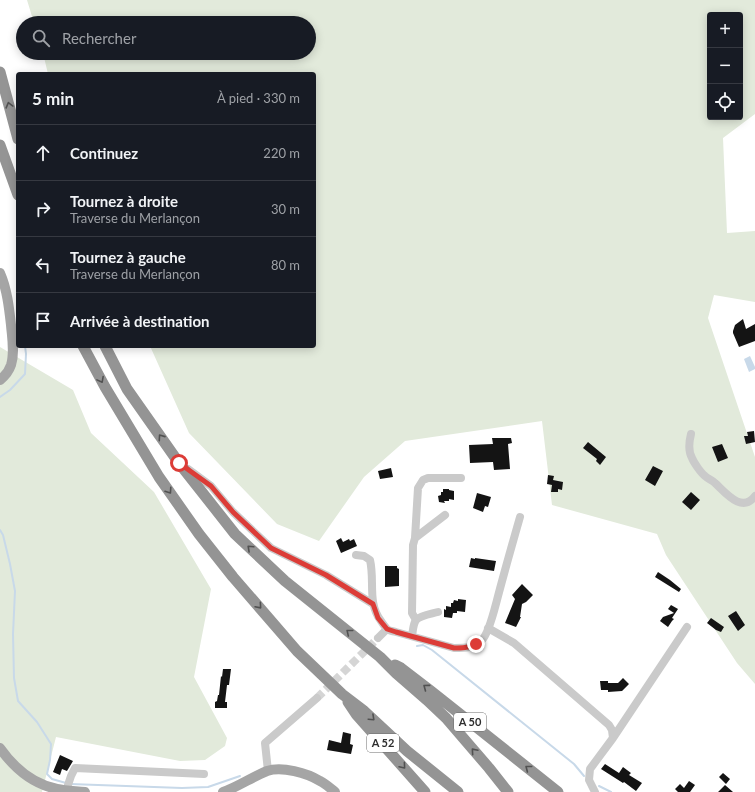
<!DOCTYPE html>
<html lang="fr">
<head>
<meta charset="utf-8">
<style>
	body { margin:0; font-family:Lato,sans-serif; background:#242831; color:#f1f3f6 }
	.controls { position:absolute; right:12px; top:12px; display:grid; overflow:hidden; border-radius:4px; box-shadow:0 2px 10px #0003 }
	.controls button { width:36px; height:36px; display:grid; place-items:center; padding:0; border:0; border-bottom:1px solid #363941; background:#171b24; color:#f1f3f6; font:20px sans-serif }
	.stop { position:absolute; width:12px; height:12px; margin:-9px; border:3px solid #dc3c37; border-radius:50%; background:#fff }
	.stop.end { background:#dc3c37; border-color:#fff; box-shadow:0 1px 4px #0008 }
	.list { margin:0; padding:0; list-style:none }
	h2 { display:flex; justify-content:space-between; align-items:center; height:52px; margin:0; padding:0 16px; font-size:17px }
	h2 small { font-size:13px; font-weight:400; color:#9ea1a6 }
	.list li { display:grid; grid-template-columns:26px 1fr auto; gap:12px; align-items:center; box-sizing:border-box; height:56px; padding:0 16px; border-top:1px solid #363941 }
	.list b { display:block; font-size:15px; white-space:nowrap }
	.list p { margin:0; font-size:13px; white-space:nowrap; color:#9ea1a6 }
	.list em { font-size:13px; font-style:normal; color:#9ea1a6 }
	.icon { flex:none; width:22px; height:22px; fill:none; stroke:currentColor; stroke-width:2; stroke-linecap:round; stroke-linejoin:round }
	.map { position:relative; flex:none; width:755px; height:792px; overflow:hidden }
	.search { position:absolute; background:#171b24; box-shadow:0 2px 10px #0003; left:16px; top:16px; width:300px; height:44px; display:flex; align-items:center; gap:10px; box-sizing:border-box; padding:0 14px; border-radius:22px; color:#9ea1a6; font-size:15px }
	.panel { position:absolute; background:#171b24; box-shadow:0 2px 10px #0003; left:16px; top:72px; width:300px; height:276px; border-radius:4px }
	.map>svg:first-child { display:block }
	.green { fill:#e2eadb; fill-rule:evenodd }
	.water { fill:#c8d9e9 }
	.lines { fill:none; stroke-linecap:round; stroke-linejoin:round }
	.stream { stroke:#c8d9e9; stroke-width:2 }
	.building { fill:#141414 }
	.minor-tunnel { stroke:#d5d5d5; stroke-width:8; stroke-dasharray:8 4; stroke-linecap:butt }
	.minor { stroke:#cacaca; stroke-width:8 }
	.major { stroke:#a5a5a5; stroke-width:10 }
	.highway { stroke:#949494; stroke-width:11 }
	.oneway { stroke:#515151 }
	.route { stroke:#dc3c37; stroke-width:5 }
	.labels { text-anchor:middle; stroke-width:4; stroke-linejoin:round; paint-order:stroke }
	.shield { fill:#fff; stroke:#6c6c6c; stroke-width:1 }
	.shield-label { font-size:11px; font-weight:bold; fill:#2d2d2d }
</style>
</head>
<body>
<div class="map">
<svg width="755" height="792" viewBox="0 0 755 792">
	<rect width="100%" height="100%" fill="#fff"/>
	<path class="green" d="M27,0H755V114L723,138L727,233L755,231V302L714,295L708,318L755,457V684L737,663L666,555L657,534L552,505L542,421L405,441L364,477L319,541L277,524L189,433L150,346H314V74H48L43,53H309V23H34ZM710,15H740V117H710Z
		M0,347L73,390L91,433L154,492L211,589L194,677L227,738L225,746L205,760L180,761L56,737L42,792H0Z"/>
	<path class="water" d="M750,356L755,367V369L749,372L744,359Z"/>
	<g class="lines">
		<path class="stream" d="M0,397L10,390L25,374L26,354L25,346
			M0,530L3,535L10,564L15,591L13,634L14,678L18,701L37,722L51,744L50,760L47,774L52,779L66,783
			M417,646L423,645L432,650L574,764L584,776
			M70,784L182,788L208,787L240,776
			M599,786L611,792"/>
	</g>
	<path class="building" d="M743,319L746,329L755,324V341L739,347L733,333V331L735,325Z
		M754,431L755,442L746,444L744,436H748L747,432Z
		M492,438H511L512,443L508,444L510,469L494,470L493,462L470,463L469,445L493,444Z
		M588,442L606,457L600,465L596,461L597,459L583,448Z
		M722,444L728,458L718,462L712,447Z
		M653,466L663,471L655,486L645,480Z
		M391,468L393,477L380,479L378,471Z
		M548,475L554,476L553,480L563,482L562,490L558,489V492H551L552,485L547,484Z
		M443,489H449V490L454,491V500L449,499V501H444L445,503L439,502L438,496L441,495V492H443Z
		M691,492L700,500L691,510L682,502Z
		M477,493L491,497L488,507L485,506L483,512L473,508Z
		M341,538L343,542L349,539L350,541L354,539L357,546L341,553L336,541Z
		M471,558L475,559V558L496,561L494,571L469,567Z
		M385,566H397V568L399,569V586L385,587Z
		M658,572L670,580L681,589L679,592L655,577Z
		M522,584L533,595L526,602L522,604L520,617H521L516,627L505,623L515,599L512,595Z
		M458,599L466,600L465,612L457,611V613H453L452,618L444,617V609L446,610V606L451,607V603H453L454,600L458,601Z
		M671,605L678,609L672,618L674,619L672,621L668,627L660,621L663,617L674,613L668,609Z
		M736,611L745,625L738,631L728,616Z
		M711,618L724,627L721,632L716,630L707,623Z
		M223,669H231L229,685H227L225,702H227V708H215V702L217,701L218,695H219L221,676L222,677Z
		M623,678L629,684L622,691L608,692V690H601L600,681H608V683H618Z
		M343,732L351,734L350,744L353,745L351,754L327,750L329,740L341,743Z
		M60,755L73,761L67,771L62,769L60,775L53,772Z
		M605,764L619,773L623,767L631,773L629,775L642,783L636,791L624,782L623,783L601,769Z
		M723,773L730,779L726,784L719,777Z
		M689,781L695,785L690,792H678L675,789L680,784L684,788Z
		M725,785L733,792H718Z"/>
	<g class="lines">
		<path class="minor-tunnel" d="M317,698L378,638"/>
		<path class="minor" d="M691,434C689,442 688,451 692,458C694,463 701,473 705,476C708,479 712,480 715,483C725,492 742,514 755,496
			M188,469L211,486L233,512L271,548L326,575L373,604
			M415,538L418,488L423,480L428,478H461
			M356,555L364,556L370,560C375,581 367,603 381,621C383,624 385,627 387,629C389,631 393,631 396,632L454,648C464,648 475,648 482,640C489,633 494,611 497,600C504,573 512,545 520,517
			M416,620L412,613L413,545L415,538L445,515
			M488,628L514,643L609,725L612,730L613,738L590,769L589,780L595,792
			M412,636C413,631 413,624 416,620C421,615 431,614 438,612
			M378,638L387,629
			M613,738L687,627
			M268,771L265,743L317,698
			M66,791L71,776L75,768L204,774"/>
		<path class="major" d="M0,273C7,289 9,307 11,325C12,338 15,352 11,365C9,371 5,376 0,380
			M0,748C14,768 33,784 57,789C66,791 76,791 85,792
			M223,792C238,787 252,777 267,771C282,766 307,773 320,781C326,784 330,788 335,792"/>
		<path class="highway" d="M0,72L18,139
			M0,145L18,195
			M83,346L105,387L159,477L199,534L233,577L297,651L342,694L363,710L407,751L458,792
			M105,346L127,389L179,463L235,534L285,581L380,657L396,673L427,700L446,718L489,768L508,792
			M395,665L401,668L431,691L558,792
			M348,702L356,714L425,792"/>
	</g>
	<defs><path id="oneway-chevron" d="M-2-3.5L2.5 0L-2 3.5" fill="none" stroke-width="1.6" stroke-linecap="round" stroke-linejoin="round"/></defs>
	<g class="oneway">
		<use href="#oneway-chevron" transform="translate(9 105) rotate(-105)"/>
		<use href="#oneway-chevron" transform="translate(101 380) rotate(62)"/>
		<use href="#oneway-chevron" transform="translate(161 437) rotate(-125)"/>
		<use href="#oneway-chevron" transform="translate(169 491) rotate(56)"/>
		<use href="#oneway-chevron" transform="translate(250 548) rotate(-137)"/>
		<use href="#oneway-chevron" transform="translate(259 606) rotate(49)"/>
		<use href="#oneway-chevron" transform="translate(349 632) rotate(-141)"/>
		<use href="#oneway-chevron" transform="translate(426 687) rotate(-143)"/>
		<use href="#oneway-chevron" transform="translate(372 718) rotate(43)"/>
		<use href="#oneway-chevron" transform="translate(474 751) rotate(-131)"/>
		<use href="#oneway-chevron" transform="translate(403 766) rotate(50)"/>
		<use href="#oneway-chevron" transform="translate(528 768) rotate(-142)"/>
	</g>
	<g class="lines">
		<path class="route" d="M179,463L211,486L233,512L271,548L326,575L373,604L378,618L387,629L396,632L454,648C462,648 468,648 476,644"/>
	</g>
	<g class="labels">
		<g class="shield">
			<rect x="454" y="713" width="32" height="18" rx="3"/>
			<rect x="367" y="734" width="32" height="18" rx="3"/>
		</g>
		<g class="shield-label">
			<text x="470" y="726">A 50</text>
			<text x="383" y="747">A 52</text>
		</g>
	</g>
</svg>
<div class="controls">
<button>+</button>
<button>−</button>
<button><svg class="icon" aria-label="locate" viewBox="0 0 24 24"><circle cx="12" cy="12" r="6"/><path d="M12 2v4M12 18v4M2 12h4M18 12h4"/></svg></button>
</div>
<div class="stop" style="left:179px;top:463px"></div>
<div class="stop end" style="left:476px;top:644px"></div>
<div class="search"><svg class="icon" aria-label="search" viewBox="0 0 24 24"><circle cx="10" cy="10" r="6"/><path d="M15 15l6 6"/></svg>Rechercher</div>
<section class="panel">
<h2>5 min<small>À pied · 330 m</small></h2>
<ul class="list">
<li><svg class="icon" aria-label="ahead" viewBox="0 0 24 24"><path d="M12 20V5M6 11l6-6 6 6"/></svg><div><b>Continuez</b></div><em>220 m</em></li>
<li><svg class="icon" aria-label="right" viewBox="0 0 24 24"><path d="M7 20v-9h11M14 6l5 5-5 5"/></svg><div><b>Tournez à droite</b><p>Traverse du Merlançon</p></div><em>30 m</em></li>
<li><svg class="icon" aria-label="left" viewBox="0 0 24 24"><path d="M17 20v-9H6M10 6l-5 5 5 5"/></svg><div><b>Tournez à gauche</b><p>Traverse du Merlançon</p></div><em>80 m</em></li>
<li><svg class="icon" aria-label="arrive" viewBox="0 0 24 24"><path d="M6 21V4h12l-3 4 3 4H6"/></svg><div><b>Arrivée à destination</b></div></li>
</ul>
</section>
</div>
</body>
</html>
